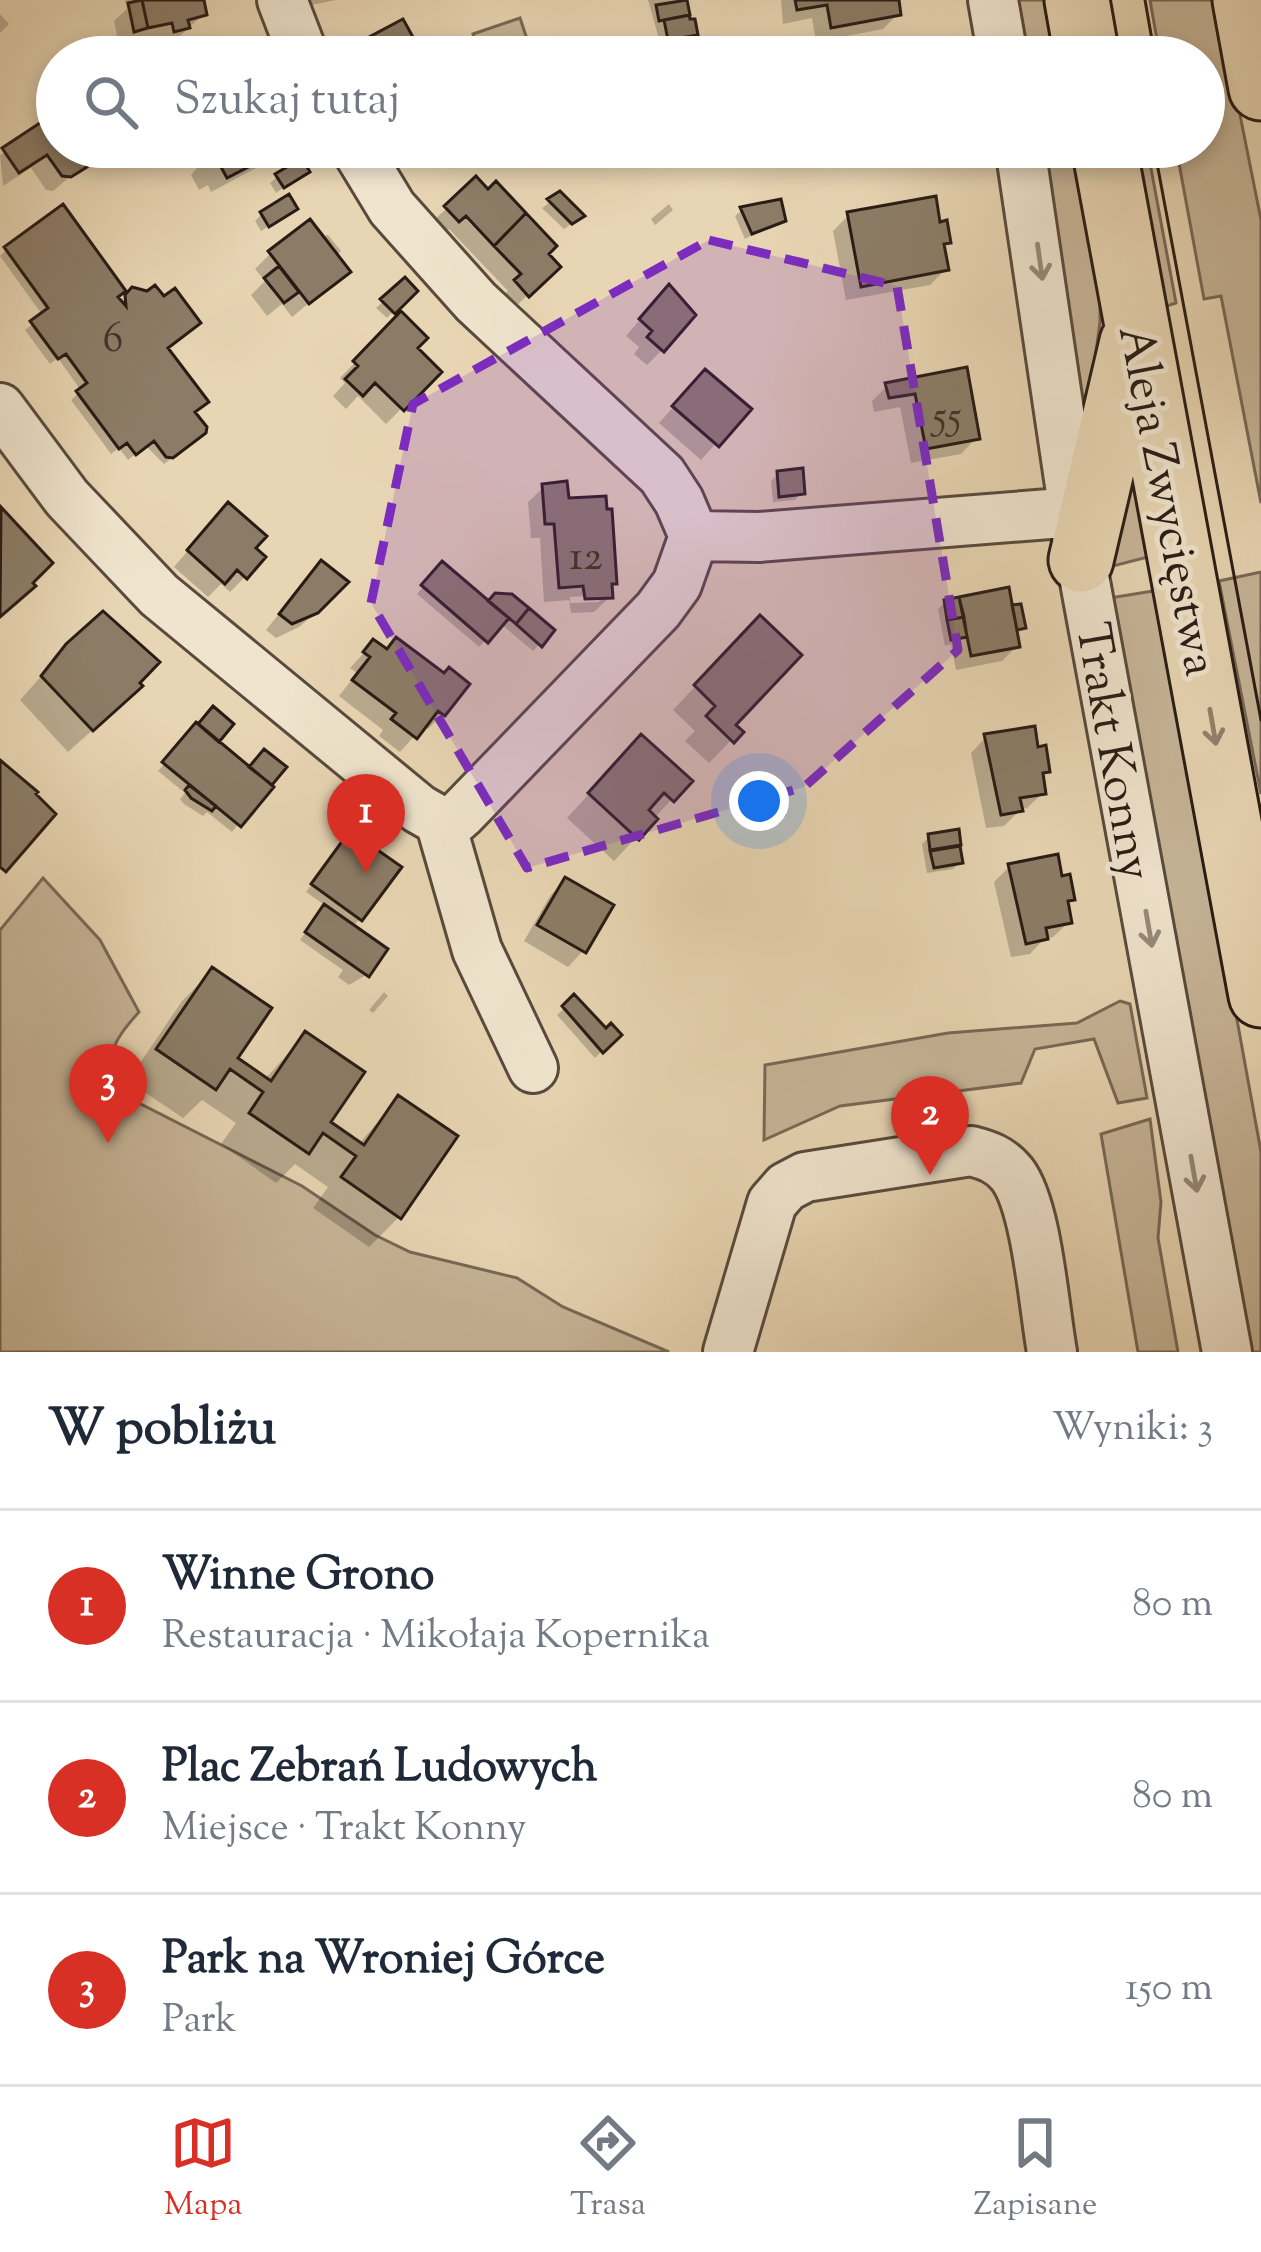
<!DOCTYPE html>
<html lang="pl">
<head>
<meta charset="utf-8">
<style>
	body { margin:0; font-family:"Sorts Mill Goudy",serif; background:#f6f6f7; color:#1f2937 }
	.you { position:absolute; left:759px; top:801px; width:42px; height:42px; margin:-30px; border:9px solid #fff; border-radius:50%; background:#1a73e8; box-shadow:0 0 0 18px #1a73e833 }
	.badge { display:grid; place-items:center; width:78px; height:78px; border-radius:50%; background:#d93025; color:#fff; font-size:39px; font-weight:700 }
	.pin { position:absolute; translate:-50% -99px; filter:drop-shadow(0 3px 6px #0008) }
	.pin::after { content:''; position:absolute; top:63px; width:42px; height:36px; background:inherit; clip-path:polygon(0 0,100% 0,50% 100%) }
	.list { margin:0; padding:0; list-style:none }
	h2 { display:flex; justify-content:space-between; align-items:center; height:156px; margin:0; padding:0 48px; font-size:51px }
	h2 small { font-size:39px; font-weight:400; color:#747a83 }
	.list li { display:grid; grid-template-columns:78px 1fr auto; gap:36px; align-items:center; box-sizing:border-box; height:192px; padding:0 48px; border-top:3px solid #e0e1e3 }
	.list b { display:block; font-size:45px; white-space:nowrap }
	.list p { margin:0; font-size:39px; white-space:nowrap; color:#747a83 }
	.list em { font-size:39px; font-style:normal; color:#747a83 }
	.icon { flex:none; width:66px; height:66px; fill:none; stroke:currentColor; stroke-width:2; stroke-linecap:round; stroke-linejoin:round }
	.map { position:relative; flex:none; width:1261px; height:1352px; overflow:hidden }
	.search { position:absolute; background:#fff; box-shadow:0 6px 18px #0003; left:36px; right:36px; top:36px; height:132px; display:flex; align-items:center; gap:30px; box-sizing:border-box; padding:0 42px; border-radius:66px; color:#747a83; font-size:45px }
	.sheet { height:732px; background:#fff }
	nav { display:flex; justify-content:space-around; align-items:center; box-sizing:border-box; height:168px; border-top:3px solid #e0e1e3; background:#fff; font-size:33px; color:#747a83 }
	nav a { display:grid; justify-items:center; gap:6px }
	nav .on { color:#d93025 }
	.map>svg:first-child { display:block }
	.green { fill:#c7b598; stroke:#786856; stroke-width:3 }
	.shadow { fill:#0003; fill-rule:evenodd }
	.building { fill:#8c7c67; stroke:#281b14; stroke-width:3 }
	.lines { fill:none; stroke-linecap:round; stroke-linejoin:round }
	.minor-casing { stroke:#584a3c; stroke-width:54 }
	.major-casing { stroke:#281b14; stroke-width:69 }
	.minor { stroke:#f0e4ce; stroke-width:48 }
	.major { stroke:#e8d5b3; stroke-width:63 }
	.tram { stroke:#281b14; stroke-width:3 }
	.oneway { stroke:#968a7a }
	.oneway2 { stroke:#92816b }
	.marked { fill:#7b2cbf; fill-opacity:0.2; stroke:#7b2cbf; stroke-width:9; stroke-dasharray:24 15; stroke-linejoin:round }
	.labels { text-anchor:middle; stroke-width:10; stroke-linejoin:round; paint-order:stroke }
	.number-label { font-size:42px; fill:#413329 }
	.street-label { font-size:48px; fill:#281b14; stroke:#f0e4ce }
</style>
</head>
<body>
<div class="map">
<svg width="1261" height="1352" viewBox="0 0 1261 1352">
	<rect width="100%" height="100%" fill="#e8d5b3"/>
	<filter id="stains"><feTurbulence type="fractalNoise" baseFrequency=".00167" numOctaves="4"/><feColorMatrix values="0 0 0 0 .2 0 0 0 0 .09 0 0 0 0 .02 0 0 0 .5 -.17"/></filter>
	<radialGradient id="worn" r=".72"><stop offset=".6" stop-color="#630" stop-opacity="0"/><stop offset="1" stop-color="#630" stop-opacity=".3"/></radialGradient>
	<path class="green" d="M1007,0H1048L1058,57H1017Z
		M1150,0H1217L1261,220V503L1221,296L1204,299L1176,147H1204V57H1160Z
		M520,18L533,57H481L473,34Z
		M1034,147H1075L1100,290V322L1082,454Z
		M1131,147H1147L1176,303L1161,308Z
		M1127,426L1152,556L1109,567Z
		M1261,572V794L1219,581Z
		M1159,590L1261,1152V1352H1249L1110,598Z
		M43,878L100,940L139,1012C111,1043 98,1064 131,1099L302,1186L375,1235L410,1252L517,1278L563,1307L669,1352H0V930Z
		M1120,1001L1130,1004L1147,1098L1118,1103L1094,1039L1035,1049L1021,1083L840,1106L764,1140L765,1065L948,1033L1077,1023Z
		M1150,1119L1161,1202L1158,1238L1178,1352H1138L1101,1134Z"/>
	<path class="shadow" d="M125,0H201L204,14L172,43L159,46L157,37L119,45L114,21L127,9Z
		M306,0H336L307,6Z
		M648,0H684L694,34L687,41L661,46Z
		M781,0H896L898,14L883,29L816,42L812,18L783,24Z
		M0,14L9,24L0,33Z
		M359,46L421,57H348Z
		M57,128V147H70L83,166L53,191L46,190L31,168L3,186L0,155Z
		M188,147H273L275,151L260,166L211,192L208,185L199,190L191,175L198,167Z
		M826,147H870L857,160L838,163L836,149L827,151Z
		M306,172L276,193L270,183L277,177Z
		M476,181L557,267L512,310L501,298L508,291L449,229L443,235L431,223Z
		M560,195L574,222L564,229L542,208Z
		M669,204L673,210L655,225L651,219Z
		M742,210L782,220L745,239L735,216Z
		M262,214L287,215L261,231L255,221Z
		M849,215L938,226L948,242L942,248L946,269L930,285L846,300L833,231Z
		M328,235L341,251L335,257L347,272L292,317L282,304L267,316L251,295L265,281L255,269L270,254Z
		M6,250L115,298L120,304L133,290L165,349L192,413L195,440L164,464L146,446L128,460L119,448L111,454L71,400L81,391L58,358L50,364L25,330L43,316L0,256Z
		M405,281L414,291L387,318L376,308Z
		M654,303L662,350L647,365L634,354L639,347L626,336Z
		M401,315L414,348L438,372L386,424L358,396L346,409L333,396L345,383L340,378Z
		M964,370L976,438L961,454L911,463L900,407L874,412L872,401L887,386Z
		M690,388L747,409L701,460L659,423Z
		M778,474L801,493L795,500L773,502L771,481Z
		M544,487L566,501L614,583L609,587L610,597L594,612L571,613L569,600L544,602L540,538H531L528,502ZM605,595L598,602L570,603V597Z
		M213,521L252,549L245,577L230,592L221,584L208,597L174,567Z
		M442,565L488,604L551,631L533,651L501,624L479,647L417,594Z
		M307,579L332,599L299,627L276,638L266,630Z
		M945,602L1010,608L1023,627L1015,635L1017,646L1002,661L956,670L951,644L945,646L938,609Z
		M737,642L732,725L739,732L709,763L685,741L695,731L673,710Z
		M373,643L443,677V714L428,729L423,726L400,752L379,736L383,730L339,696L357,673L350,668Z
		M68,646L114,711L68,752L20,700Z
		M213,710L215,742L249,770L282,767L232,832L207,812L203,816L184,804L180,799L185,793L158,771Z
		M986,737L1036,750L1047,771L1040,777L1043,793L1027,808L1020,810L1004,826L986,828L971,753Z
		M619,761L689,781L614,861L567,818Z
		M754,793L780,816L768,828H761L740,808Z
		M956,833L960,862L953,869L927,873L922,844L929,837Z
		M337,851L364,859L360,919L352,927L366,975L349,985L338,977L343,970L300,940L326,906L306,892Z
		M1009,867L1060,879L1072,899L1065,905L1069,922L1053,937L1044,939L1030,954L1011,957L994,882Z
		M565,880L610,906L583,951L568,967L524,941L550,896Z
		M212,971L233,1059L264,1080L305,1035L326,1123L358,1145L398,1099L399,1217L369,1247L313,1208L328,1187L295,1164L276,1183L221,1144L236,1123L202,1100L183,1118L128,1081L182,1001Z
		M384,992L388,996L373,1013L369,1010Z
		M574,999L606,1032L618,1035L595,1058L557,1015Z"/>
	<path class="building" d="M142,0H204L207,15L188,20L190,28L174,32L172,23L148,28Z
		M142,0L148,28L134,32L128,3Z
		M687,0L690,15L659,21L656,5Z
		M795,0H899L901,15L831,28L827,5L797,10Z
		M689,15L690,19H695L698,35L668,40L664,20Z
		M403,19L424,57H365L358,43Z
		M52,115L57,122V147H74L87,167L71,177L62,176L47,155L19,173L2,148Z
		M210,147H277L279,151L227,178Z
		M302,158L310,172L284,188L275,174Z
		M476,176L488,189L496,181L526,213L494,246L466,216L459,222L444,206Z
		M560,191L585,216L572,224L547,199Z
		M289,194L298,209L269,227L260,212Z
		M936,196L940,222L947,220L951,243L944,244L949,270L861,287L847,212Z
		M781,199L786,221L752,234L740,207Z
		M63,204L126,291L118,297L126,306L125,295L132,287L147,291L155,285L164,296L175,288L201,323L168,348L209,402L195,412L207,427L206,433L173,458L166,457L154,441L136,455L127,443L119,449L76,391L87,383L66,354L58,359L30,321L48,308L4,247Z
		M526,213L557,246L549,254L561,267L529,297L514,280L521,274L494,246Z
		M310,219L351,272L309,304L268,251Z
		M279,266L299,292L284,303L264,278Z
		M405,277L418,291L395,314L380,299Z
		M669,284L696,315L664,352L647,337L652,331L639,319Z
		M401,311L428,338L418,348L442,372L404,411L375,383L363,396L345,379L358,366L353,361Z
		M967,367L980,439L926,449L915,394L889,398L885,383Z
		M705,369L752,409L719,447L672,406Z
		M803,468L805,494L779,497L777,471Z
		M567,481L569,498L606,496L607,509H612L617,584H612L613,598L585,599L583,586L559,588L554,524H545L542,484Z
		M228,502L267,536L256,548L266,557L247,579L237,570L225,584L187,550Z
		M1,507L53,563L33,583L36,586L0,617Z
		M321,560L349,582L318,613L292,624L279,614Z
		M442,561L509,618L488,643L421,585Z
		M1009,587L1020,647L971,656L959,597Z
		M495,593L512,594L529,608L516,624L488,601Z
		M959,597L964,617L947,620L944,600Z
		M1021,604L1026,628L1017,630L1012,605Z
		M529,608L555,630L542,647L516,624Z
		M103,611L160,662L140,683L143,686L93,731L41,676L66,644Z
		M760,615L802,655L736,725L744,732L734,743L706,716L715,706L694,685Z
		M964,617L967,637L951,640L947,620Z
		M396,637L444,673L449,667L470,684L445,716L438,711L417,739L391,719L396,713L352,680L370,657L363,652L373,639L387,649Z
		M213,706L234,724L219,742L198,724Z
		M196,722L274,787L241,827L162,762Z
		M1035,726L1038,747L1046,745L1050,772L1043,773L1046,794L1020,798L1023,811L1001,815L984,734Z
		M641,734L693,781L674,802L664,793L649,810L658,819L639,840L588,793Z
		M264,749L287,767L272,785L249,767Z
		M0,760L38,792L36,794L56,814L6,872L0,867Z
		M189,785L216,806L212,811L191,798L185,790Z
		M754,789L784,815L778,822L768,823L744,799Z
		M959,829L961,845L930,850L928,834Z
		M343,840L365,856L372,846L402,867L362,921L311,884Z
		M960,846L963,863L934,868L930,851Z
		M1058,854L1062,876L1070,874L1075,900L1068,901L1072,923L1046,928L1048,939L1026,944L1008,864Z
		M565,877L614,905L586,953L537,925Z
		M324,904L388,949L369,977L305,932Z
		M212,967L272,1008L238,1058L271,1081L305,1031L365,1072L331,1122L364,1145L398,1095L458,1136L401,1219L341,1177L356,1156L323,1133L309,1154L249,1113L263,1092L230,1069L216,1090L156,1049Z
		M574,994L606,1028L611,1023L622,1035L603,1053L562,1006Z"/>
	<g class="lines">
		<defs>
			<path id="minor" d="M282,0L304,57
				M993,0L1003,57
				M355,147L392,208L476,302L662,475L679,501L694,536L759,537L1075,512
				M1020,147L1081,560L1227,1352
				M0,408L67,498L159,595L419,809L440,821H453L461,814L658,610L677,584L694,536
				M440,821L477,950L533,1068
				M728,1352L772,1203L786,1187L805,1177L971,1151C987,1155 1001,1160 1012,1174C1037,1206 1044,1308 1052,1352"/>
			<path id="major" d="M1077,0L1087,57
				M1245,0L1261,88
				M1104,147L1261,995
				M1081,560L1132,342"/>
		</defs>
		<use href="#minor" class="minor-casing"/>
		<use href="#major" class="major-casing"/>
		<use href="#minor" class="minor"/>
		<use href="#major" class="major"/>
		<path class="tram" d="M1145,0L1155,57
			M1154,147L1261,720"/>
	</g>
	<defs><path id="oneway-shaft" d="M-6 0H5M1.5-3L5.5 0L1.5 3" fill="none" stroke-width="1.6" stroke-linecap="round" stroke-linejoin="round" transform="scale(3)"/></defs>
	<g class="oneway">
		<use href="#oneway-shaft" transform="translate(1040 262) rotate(82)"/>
		<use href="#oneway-shaft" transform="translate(1149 929) rotate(80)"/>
		<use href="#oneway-shaft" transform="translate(1194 1174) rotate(80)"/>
	</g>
	<use class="oneway2" href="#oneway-shaft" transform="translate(1213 727) rotate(80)"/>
	<path class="marked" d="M709,240L897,286L958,650L804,787L527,868L371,603L413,404Z"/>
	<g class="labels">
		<g class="number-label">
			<text x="113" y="351">6</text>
			<text x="947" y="429">55</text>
			<text x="586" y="569">12</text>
		</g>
		<g class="street-label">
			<text transform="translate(1170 500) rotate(79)" y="17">Aleja Zwycięstwa</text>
			<text transform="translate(1116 751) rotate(80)" y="17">Trakt Konny</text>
		</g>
	</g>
	<rect width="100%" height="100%" filter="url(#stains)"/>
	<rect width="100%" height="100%" fill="url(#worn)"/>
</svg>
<div class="you"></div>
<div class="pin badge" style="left:366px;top:873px">1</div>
<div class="pin badge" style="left:930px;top:1175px">2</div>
<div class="pin badge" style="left:108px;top:1143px">3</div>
<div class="search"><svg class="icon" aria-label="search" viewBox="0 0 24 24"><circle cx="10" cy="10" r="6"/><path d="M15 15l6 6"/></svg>Szukaj tutaj</div>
</div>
<section class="sheet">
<h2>W pobliżu<small>Wyniki: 3</small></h2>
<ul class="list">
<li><span class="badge">1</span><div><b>Winne Grono</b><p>Restauracja · Mikołaja Kopernika</p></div><em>80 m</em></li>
<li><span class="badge">2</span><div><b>Plac Zebrań Ludowych</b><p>Miejsce · Trakt Konny</p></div><em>80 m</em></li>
<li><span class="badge">3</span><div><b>Park na Wroniej Górce</b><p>Park</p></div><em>150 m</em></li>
</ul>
</section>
<nav>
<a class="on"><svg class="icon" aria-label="map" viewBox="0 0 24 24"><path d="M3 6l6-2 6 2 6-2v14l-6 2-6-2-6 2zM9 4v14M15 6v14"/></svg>Mapa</a>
<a><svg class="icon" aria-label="directions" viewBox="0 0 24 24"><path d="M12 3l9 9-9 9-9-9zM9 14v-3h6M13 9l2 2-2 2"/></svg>Trasa</a>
<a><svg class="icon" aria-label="saved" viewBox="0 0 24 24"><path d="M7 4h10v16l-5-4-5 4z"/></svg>Zapisane</a>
</nav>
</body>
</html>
